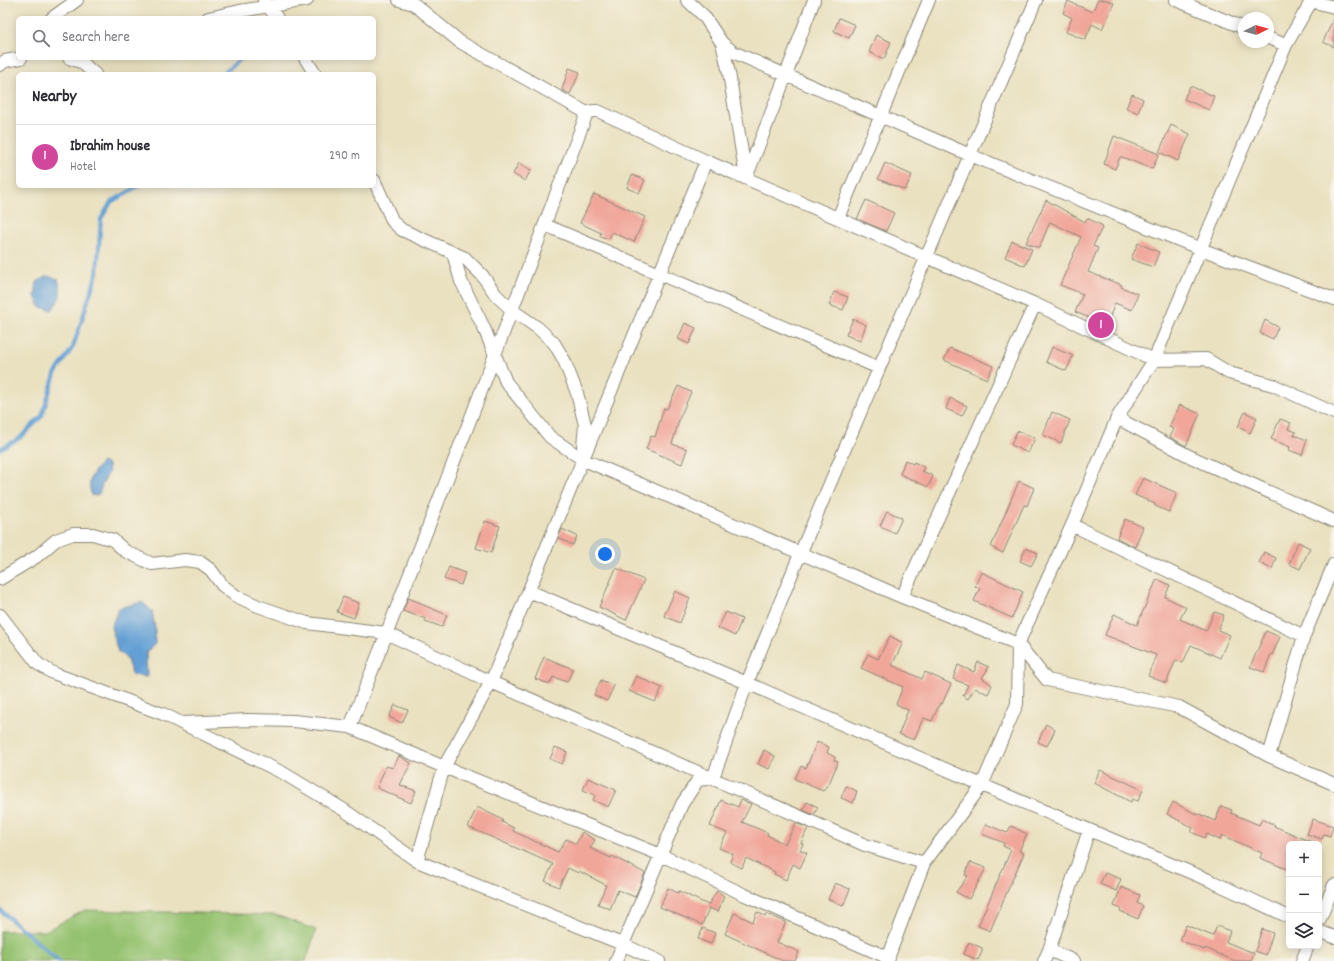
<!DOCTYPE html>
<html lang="en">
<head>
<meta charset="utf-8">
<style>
	body { margin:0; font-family:Dekko,sans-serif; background:#f2f2f3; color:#2b2b33 }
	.controls { position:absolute; right:12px; bottom:12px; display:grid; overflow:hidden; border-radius:6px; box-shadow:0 2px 10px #0003 }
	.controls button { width:36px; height:36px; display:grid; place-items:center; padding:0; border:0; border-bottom:1px solid #e1e1e2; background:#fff; color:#2b2b33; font:20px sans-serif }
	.compass { position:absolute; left:1238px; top:12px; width:36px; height:36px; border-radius:50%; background:#fff; box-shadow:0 2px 10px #0003; rotate:85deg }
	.you { position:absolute; left:605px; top:554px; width:14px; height:14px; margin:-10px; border:3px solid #fff; border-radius:50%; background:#1a73e8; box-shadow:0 0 0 6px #1a73e833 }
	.badge { display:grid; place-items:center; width:26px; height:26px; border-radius:50%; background:#0f766e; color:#fff; font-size:13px; font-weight:700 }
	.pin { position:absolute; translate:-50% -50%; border:2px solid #fff; box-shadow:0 1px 4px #0006 }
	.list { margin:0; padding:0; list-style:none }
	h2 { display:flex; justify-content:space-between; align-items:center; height:52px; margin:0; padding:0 16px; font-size:17px }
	h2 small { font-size:13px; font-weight:400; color:#7c7c81 }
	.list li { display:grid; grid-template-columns:26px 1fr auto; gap:12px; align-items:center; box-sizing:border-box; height:64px; padding:0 16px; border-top:1px solid #e1e1e2 }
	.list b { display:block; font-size:15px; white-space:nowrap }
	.list p { margin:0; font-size:13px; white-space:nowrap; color:#7c7c81 }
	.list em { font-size:13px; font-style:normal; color:#7c7c81 }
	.icon { flex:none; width:22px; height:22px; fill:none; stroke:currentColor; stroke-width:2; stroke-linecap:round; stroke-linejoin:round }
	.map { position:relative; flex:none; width:1334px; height:961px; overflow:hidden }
	.search { position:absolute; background:#fff; box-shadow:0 2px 10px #0003; left:16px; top:16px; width:360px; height:44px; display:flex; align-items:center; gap:10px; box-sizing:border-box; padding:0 14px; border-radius:6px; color:#7c7c81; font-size:15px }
	.panel { position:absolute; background:#fff; box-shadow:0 2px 10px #0003; left:16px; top:72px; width:360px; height:116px; border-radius:6px }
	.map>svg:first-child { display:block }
	.green { fill:#95c26f; stroke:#60764d }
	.water { fill:#65a0d5; stroke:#486680 }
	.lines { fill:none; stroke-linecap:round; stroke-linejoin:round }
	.stream { stroke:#65a0d5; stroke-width:4 }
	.building { fill:#f1a69a }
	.street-casing { stroke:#8a8676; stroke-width:14 }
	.street { stroke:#fff; stroke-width:12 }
</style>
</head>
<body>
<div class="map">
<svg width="1334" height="961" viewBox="0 0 1334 961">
	<rect width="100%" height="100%" fill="#f7f3e8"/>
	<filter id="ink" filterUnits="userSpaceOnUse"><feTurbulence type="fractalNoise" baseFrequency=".025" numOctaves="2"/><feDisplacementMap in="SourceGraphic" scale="8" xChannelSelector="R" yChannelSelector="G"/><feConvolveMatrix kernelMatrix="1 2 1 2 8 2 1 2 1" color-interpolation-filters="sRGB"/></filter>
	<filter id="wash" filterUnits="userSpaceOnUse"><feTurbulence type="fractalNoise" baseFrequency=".012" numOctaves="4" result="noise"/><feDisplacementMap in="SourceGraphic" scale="16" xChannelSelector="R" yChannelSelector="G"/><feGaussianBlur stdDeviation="0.9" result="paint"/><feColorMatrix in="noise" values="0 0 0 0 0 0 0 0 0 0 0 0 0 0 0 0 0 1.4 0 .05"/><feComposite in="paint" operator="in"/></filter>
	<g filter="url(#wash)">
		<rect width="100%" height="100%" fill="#eae1c0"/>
		<path class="green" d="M85,910L276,915L316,930L306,961H0V931H45Z"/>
		<path class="water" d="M47,276L58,279C62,294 61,298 52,310L40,307L35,296L37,282Z
			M102,462L108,465L109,473L104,480L99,494L92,496C86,481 92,474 102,462Z
			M142,602L152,611L155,628V644L146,653L147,677L132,675L126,657L118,652L111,627L119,608Z"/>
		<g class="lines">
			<path class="stream" d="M223,74L241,58
				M0,449L20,438L42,416L55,374L73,347L97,273L101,219L111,202L138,186
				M0,910L59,961"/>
		</g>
		<g id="blocks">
			<path class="building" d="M1098,0H1107L1114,3L1102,29L1092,24L1085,40L1066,32L1072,18L1063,13L1068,1L1092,12Z
				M1334,17V47L1323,42Z
				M839,18L855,25L849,38L834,31Z
				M876,35L891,42L884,59L869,52Z
				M569,68L580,72L570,94L562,90Z
				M1190,86L1214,96L1209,110L1184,99Z
				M1132,94L1143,99L1138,113L1126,108Z
				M1171,125L1190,134L1178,161L1159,152Z
				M1114,136L1159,154L1152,169L1122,157H1120L1115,169L1104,164Z
				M519,163L531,170L525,181L513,174Z
				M885,163L912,175L905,190L878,179Z
				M632,175L645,180L639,193L627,188Z
				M594,194L645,217L634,242L612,232L609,239L600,236L601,233L580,223Z
				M866,200L894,213L886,231L857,219Z
				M1046,200L1085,222L1087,218L1103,226L1093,246L1098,248L1088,272L1122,285L1121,287L1138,294L1132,310L1115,303L1105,329L1094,323L1095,320L1075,312L1083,294L1060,285L1081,237L1050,222L1039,248L1026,243Z
				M1012,241L1032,249L1025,266L1005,257Z
				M1138,243L1159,252L1153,267L1131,259Z
				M834,292L848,297L843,310L829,305Z
				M853,319L866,325L860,341L846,335Z
				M1265,320L1278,327L1273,339L1260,333Z
				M685,323L696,328L689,344L678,339Z
				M1052,347L1073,356L1066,371L1046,362Z
				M950,348L993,366L987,379L944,360Z
				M678,386L691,392L680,417L672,444L687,449L682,464L646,449L651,436L655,437L664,408L667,409Z
				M950,398L967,406L962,416L946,409Z
				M1180,405L1200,414L1186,446L1170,437L1174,429L1169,427Z
				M1052,412L1070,420L1061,443L1043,435Z
				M1245,412L1257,418L1250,433L1238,427Z
				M1280,419L1291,423L1288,429L1296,432L1294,435L1307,440L1302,455L1289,450L1290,447L1271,439Z
				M1017,431L1035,438L1028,453L1011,445Z
				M905,460L913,464L914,462L924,467L922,471L933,476L928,487L900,474Z
				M1143,478L1177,493L1169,512L1155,506V504L1135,495Z
				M1019,481L1034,488L1027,506L1024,505L1003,553L991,547Z
				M887,511L902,518L895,533L880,526Z
				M1125,519L1143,527L1135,547L1117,538Z
				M485,521L500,526L491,553L476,548Z
				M562,529L577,536L573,545L558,538Z
				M1298,542L1310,548L1300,569L1289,564Z
				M1026,548L1038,553L1031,566L1020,561Z
				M1264,552L1276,558L1272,569L1259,563Z
				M449,567L465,573L461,585L444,579Z
				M616,568L644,580L626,620L599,607Z
				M981,572L1023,592L1012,618L974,601L980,588L975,586Z
				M1157,579L1170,585L1165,597L1186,607L1180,619L1206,631L1214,612L1224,615L1218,630L1230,635L1220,658L1191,645L1183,663L1176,660L1166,683L1148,676L1156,655L1105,635L1114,614L1137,625Z
				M675,591L690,598L680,623L664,616Z
				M343,597L359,603L354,618L337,612Z
				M408,598L421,603V604L447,615L442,627L425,621L426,619L403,611Z
				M726,612L742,619L735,636L718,628Z
				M1266,631L1280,637L1272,655L1271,654L1264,672L1250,667Z
				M890,636L903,643L892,665L922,679L925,672L951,684L942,704L940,703L932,721L923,718L914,740L899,734L908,710L896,704L903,687L861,668L868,654L878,659Z
				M544,657L573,669L567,682L553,677L550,684L535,679Z
				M978,662L989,667L982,678L992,685L988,694L975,688L968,699L963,696L968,685L953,679L958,665L974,672Z
				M636,676L662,688L655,702L629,691Z
				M601,680L614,686L607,701L594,695Z
				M395,705L408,710L402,723L389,717Z
				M1046,724L1055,730L1047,746L1038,742Z
				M817,742L829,747L827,753L835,757L834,760L838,762L829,784H828L823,791L795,779L801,766L806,768Z
				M555,747L567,752L562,764L550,759Z
				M764,750L775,756L769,769L758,764Z
				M399,756L411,763L400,785L416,791L411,803L377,788L386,766L393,768Z
				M1100,770L1143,790L1138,801L1132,799L1131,802L1094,783Z
				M588,778L616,790L608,807L593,800L595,795L583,790Z
				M846,786L857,791L853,803L841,798Z
				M721,800L738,807L741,800L751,804L742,822L768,833L767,835L785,844L796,823L808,828L801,843L803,844L800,850L807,853L800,868L793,864L786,880L774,874L775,872L746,858L742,868L730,862L733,854L719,848L727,833L710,826Z
				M807,802L818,807L814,815L803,810Z
				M1173,802L1198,815L1199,814L1215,821L1221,806L1232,810L1231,813L1259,825L1262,819L1275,825L1274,826L1316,844H1289V870L1260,858L1262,853L1222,835L1220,840L1207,834L1205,838L1191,832L1193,828L1167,814Z
				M477,807L503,820L502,822L514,828L513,831L558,852L566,839L576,844L582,832L595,840L590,848L611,858L612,856L645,873L635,897L618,890L610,909L598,904L606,885L579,871L578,873L568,868L559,887L545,881L553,864L468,827Z
				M1313,819L1333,826L1330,836L1324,834L1322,839L1307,834Z
				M986,824L1007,833L1011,826L1027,834L1019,851L1024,853L990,931L978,926L1011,850L1003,846L1004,843L982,834Z
				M970,862L986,868L969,899L956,892L968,876L965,875Z
				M1105,873L1121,879L1116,891L1100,884Z
				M835,883L850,889L843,906L828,899Z
				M1121,887L1140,895L1137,903L1143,906L1138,919L1120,911L1121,909L1114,906Z
				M668,888L678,893L679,891L708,905L717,891L724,896L718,912L709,908L702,925L660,907Z
				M757,912L765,916L766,914L786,922L777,942L799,952L795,961H783L725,934L734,913L753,922Z
				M1186,925L1213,936L1217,926L1230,931L1226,942L1254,953L1251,961H1235L1205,948L1204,950L1180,940Z
				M703,928L715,933L711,944L698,939Z
				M1262,929L1273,933L1266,955L1255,951Z
				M969,942L982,948V952L978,960L964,954Z"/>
		</g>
	</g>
	<g filter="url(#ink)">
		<use href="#blocks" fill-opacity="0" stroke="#8a8676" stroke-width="1"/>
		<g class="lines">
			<defs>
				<path id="street" d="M399,0L414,4L460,42L587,113
					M687,0L704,16L722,43L733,52L970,155L1201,249L1334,299
					M1176,0L1244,28
					M264,1L277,18
					M1311,1L1334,7
					M52,18L77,0
					M208,18L240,11L307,0
					M1268,38L1286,45
					M722,43L729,73L746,177
					M69,58L81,62L95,74
					M305,58L315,74
					M0,65L5,61L21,58
					M746,178L786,75L814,0
					M374,180L393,222L402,230L465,258L482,275L496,295L512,310L538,328L554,343L564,360L577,393L585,425L583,446
					M838,218L929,0
					M545,225L879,368
					M453,253L461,281L484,328L506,382L550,437L582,459L902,597L1018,644L1047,680L1179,707L1269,756L1334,784
					M1117,418L1191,457L1334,521
					M1072,525L1304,636
					M0,579L36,557L56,540L73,534H93L113,540L125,551L152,564L185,560L200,562L211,570L222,585L236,596L258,606L307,623L386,633L491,682L865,845L924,863
					M529,591L747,683L982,785L1211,881L1289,917
					M902,597L1035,304
					M0,615L38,664L53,673L163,714L283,773L344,810L417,861L622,944L659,961
					M182,723L248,720L294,721L350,727
					M1269,756L1304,636L1334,564
					M417,861L444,767L491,682L706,161
					M1319,921L1334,885
					M1319,931L1334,937
					M1049,950L1074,961
					M889,958L745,895L661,855L444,767L350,727L472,415L587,113L593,111H598L706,161L1035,304L1154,360L1206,359L1229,373L1273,385L1334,413
					M616,961L682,804L698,780L713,778L747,683L800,554L1036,0
					M887,961L924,863L982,785L1017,704L1018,644L1072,525L1117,418L1154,360L1286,45L1312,0
					M1044,961L1049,950L1089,830
					M1302,961L1308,946"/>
			</defs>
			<use href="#street" class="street-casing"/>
			<use href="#street" class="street"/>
		</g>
	</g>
</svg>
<div class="controls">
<button>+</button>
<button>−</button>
<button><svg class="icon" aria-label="layers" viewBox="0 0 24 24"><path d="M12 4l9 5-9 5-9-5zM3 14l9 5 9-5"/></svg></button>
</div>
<svg class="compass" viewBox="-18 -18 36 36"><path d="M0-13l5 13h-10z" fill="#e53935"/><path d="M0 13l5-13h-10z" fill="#7c7c81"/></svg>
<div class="you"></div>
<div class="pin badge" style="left:1101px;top:325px;background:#d1479c">1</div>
<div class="search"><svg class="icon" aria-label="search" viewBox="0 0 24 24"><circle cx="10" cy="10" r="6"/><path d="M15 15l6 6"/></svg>Search here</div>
<section class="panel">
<h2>Nearby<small></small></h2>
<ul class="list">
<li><span class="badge" style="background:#d1479c">1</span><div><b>Ibrahim house</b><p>Hotel</p></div><em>290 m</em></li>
</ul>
</section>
</div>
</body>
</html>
